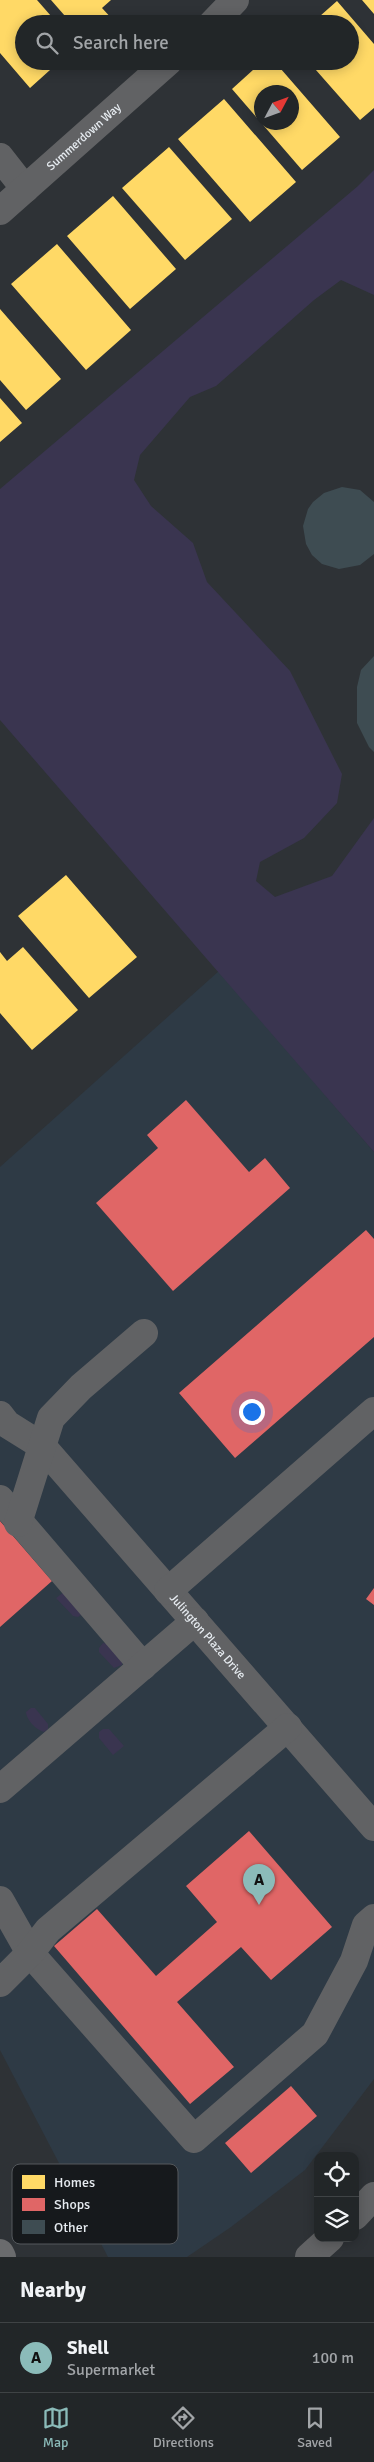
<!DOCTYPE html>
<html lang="en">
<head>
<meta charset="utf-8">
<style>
	body { margin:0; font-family:Signika,sans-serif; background:#2e3234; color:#f1f3f6 }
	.controls { position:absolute; right:15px; bottom:15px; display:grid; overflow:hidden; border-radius:10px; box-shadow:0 2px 12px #0003 }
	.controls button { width:45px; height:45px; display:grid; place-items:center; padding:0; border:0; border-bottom:1px solid #3f4345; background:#222628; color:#f1f3f6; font:25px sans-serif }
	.compass { position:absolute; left:254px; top:85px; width:45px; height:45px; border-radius:50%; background:#222628; box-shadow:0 2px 12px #0003; rotate:49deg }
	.you { position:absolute; left:251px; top:1411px; width:18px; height:18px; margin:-12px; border:4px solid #fff; border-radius:50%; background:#1a73e8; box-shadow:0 0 0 8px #1a73e833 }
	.badge { display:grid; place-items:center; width:32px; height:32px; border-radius:50%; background:#8bbbb9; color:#111; font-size:16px; font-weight:700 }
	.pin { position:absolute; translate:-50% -41px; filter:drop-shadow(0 1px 2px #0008) }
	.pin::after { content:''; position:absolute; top:26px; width:18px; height:15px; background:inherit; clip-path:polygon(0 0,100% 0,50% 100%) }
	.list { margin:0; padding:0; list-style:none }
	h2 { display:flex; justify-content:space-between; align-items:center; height:65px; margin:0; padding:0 20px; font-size:21px }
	h2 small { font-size:16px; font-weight:400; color:#a2a5a8 }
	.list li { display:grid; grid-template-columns:32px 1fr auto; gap:15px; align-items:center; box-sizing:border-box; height:70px; padding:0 20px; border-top:1px solid #3f4345 }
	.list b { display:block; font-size:19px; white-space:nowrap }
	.list p { margin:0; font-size:16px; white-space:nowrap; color:#a2a5a8 }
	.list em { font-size:16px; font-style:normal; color:#a2a5a8 }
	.icon { flex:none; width:28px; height:28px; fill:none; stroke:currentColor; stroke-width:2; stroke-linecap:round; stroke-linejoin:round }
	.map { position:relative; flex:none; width:374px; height:2257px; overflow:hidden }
	.search { position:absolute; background:#222628; box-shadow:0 2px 12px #0003; left:15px; right:15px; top:15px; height:55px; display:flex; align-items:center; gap:12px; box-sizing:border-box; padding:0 18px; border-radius:28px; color:#a2a5a8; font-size:19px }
	.sheet { height:135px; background:#222628 }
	nav { display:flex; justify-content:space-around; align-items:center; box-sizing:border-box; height:70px; border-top:1px solid #3f4345; background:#222628; font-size:14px; color:#a2a5a8 }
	nav a { display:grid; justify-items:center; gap:2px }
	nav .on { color:#8bbbb9 }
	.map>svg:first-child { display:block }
	.built { fill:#2e3a45 }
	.green { fill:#3a3550 }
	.homes { fill:#ffd966; fill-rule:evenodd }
	.shops { fill:#e06666 }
	.building { fill:#3e4c52 }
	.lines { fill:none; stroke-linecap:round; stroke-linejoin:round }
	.minor { stroke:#616264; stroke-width:28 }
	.major { stroke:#6a6b6d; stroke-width:28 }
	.labels { text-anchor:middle; stroke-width:5; stroke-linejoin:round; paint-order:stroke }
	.street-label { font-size:12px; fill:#e6ebf0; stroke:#16191c }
	.key { fill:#16191c; stroke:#54585c; stroke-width:1 }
	.key-label { font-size:14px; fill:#e6ebf0 }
</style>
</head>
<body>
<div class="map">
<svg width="374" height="2257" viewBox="0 0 374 2257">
	<rect width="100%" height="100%" fill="#2e3236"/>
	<path class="built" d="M219,971L374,1152V2079L305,2170L231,2227L187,2257H108L0,2050V1167Z"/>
	<path class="green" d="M374,170V295L341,280L314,300L216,386L190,397L140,455L134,480L151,506L193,543L207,582L290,671L342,774L337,803L304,838L260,862L256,881L275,897L332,876L374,818V1152L0,720V489L358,186Z
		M64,1592L80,1611L81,1615L78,1617L73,1616L56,1598Z
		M103,1643L110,1644L122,1659V1665L114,1668L99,1652V1648Z
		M31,1708H35L48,1724V1729L44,1732C36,1730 26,1719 26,1712Z
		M103,1729H109L124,1746L113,1755L99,1738V1732Z"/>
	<path class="homes" d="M0,0H37L58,24H24V61H60L30,88L0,53Z
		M51,0H111L102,8L114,21L111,24H72Z
		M362,0H374V14Z
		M337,1L374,44V108L360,120L308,61H350V24H311Z
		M263,61H274L340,137L302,170L232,89ZM262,92H292V122H262Z
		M224,99L296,182L250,222L178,139Z
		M169,147L232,219L185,260L122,188Z
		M113,196L176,269L130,309L67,236Z
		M57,244L131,330L86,370L11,284Z
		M0,309L61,379L26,410L0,380Z
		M0,398L22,423L0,442Z
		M66,875L137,957L89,998L18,916Z
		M23,947L78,1010L32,1050L0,1013V952L7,961Z"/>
	<path class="shops" d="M186,1100L249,1172L265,1158L290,1188L173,1291L96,1203L158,1148L147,1135Z
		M366,1230L374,1239V1337L235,1458L179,1393Z
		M0,1521L52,1581L0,1627Z
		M374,1588V1605L366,1599Z
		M249,1831L332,1927L271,1980L241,1947L177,2002L234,2067L190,2104L54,1946L97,1909L156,1976L217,1922L186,1886Z
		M291,2086L317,2116L251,2173L225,2143Z"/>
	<path class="building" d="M342,487L360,490L374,502V554L360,565L339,569L322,564L312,555L306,544L303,526L308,509L313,502L324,493Z
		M374,656V752L369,747L357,723V687L361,670Z"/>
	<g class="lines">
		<g class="minor">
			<path d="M212,24L235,0"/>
			<path d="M0,157L25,189"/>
			<path id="s1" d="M0,211L169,61"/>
			<path id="s2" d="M0,1415L7,1424L42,1446L374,1827"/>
			<path d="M0,1499L143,1666"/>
			<path d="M18,1523L51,1418L81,1387L144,1333"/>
			<path d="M168,1591L374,1411"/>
			<path d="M0,1789L195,1621"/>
			<path d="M0,1900L30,1953L194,2139L315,2034L354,1961L366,1925L374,1918"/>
			<path d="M0,1983L30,1953L48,1930L288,1727"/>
			<path d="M355,2216L374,2196"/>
			<path d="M309,2257L330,2238"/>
		</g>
		<path class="major" d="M0,2253L2,2257"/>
	</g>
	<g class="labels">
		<g class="street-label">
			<text dy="4" stroke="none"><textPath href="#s1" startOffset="112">Summerdown Way</textPath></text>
			<text dy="4" stroke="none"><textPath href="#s2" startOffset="305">Julington Plaza Drive</textPath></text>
		</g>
	</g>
	<rect x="12" y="2164" width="166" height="80" rx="8" class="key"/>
	<rect x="22" y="2175" width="23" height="14" fill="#ffd966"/>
	<rect x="22" y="2198" width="23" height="13" fill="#e06666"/>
	<rect x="22" y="2220" width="23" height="14" fill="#3e4c52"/>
	<g class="key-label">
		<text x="54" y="2187">Homes</text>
		<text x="54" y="2209">Shops</text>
		<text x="54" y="2232">Other</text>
	</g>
</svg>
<div class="controls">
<button><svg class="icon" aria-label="locate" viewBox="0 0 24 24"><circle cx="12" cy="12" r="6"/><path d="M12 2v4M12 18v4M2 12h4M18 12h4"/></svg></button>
<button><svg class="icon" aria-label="layers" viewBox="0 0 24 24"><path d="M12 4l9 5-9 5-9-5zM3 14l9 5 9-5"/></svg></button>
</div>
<svg class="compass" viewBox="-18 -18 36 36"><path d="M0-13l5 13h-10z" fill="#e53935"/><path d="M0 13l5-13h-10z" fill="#a2a5a8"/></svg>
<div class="you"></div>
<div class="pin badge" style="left:259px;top:1905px">A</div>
<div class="search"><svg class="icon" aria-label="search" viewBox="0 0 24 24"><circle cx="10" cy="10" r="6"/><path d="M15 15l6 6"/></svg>Search here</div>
</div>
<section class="sheet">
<h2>Nearby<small></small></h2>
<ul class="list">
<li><span class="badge">A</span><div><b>Shell</b><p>Supermarket</p></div><em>100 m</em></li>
</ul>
</section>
<nav>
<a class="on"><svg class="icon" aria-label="map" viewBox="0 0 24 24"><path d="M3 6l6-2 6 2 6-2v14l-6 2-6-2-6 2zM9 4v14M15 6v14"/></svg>Map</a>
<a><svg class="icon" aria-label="directions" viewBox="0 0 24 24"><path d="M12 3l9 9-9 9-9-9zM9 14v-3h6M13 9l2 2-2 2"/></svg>Directions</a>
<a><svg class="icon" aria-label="saved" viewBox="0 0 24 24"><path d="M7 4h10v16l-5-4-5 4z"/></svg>Saved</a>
</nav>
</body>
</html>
